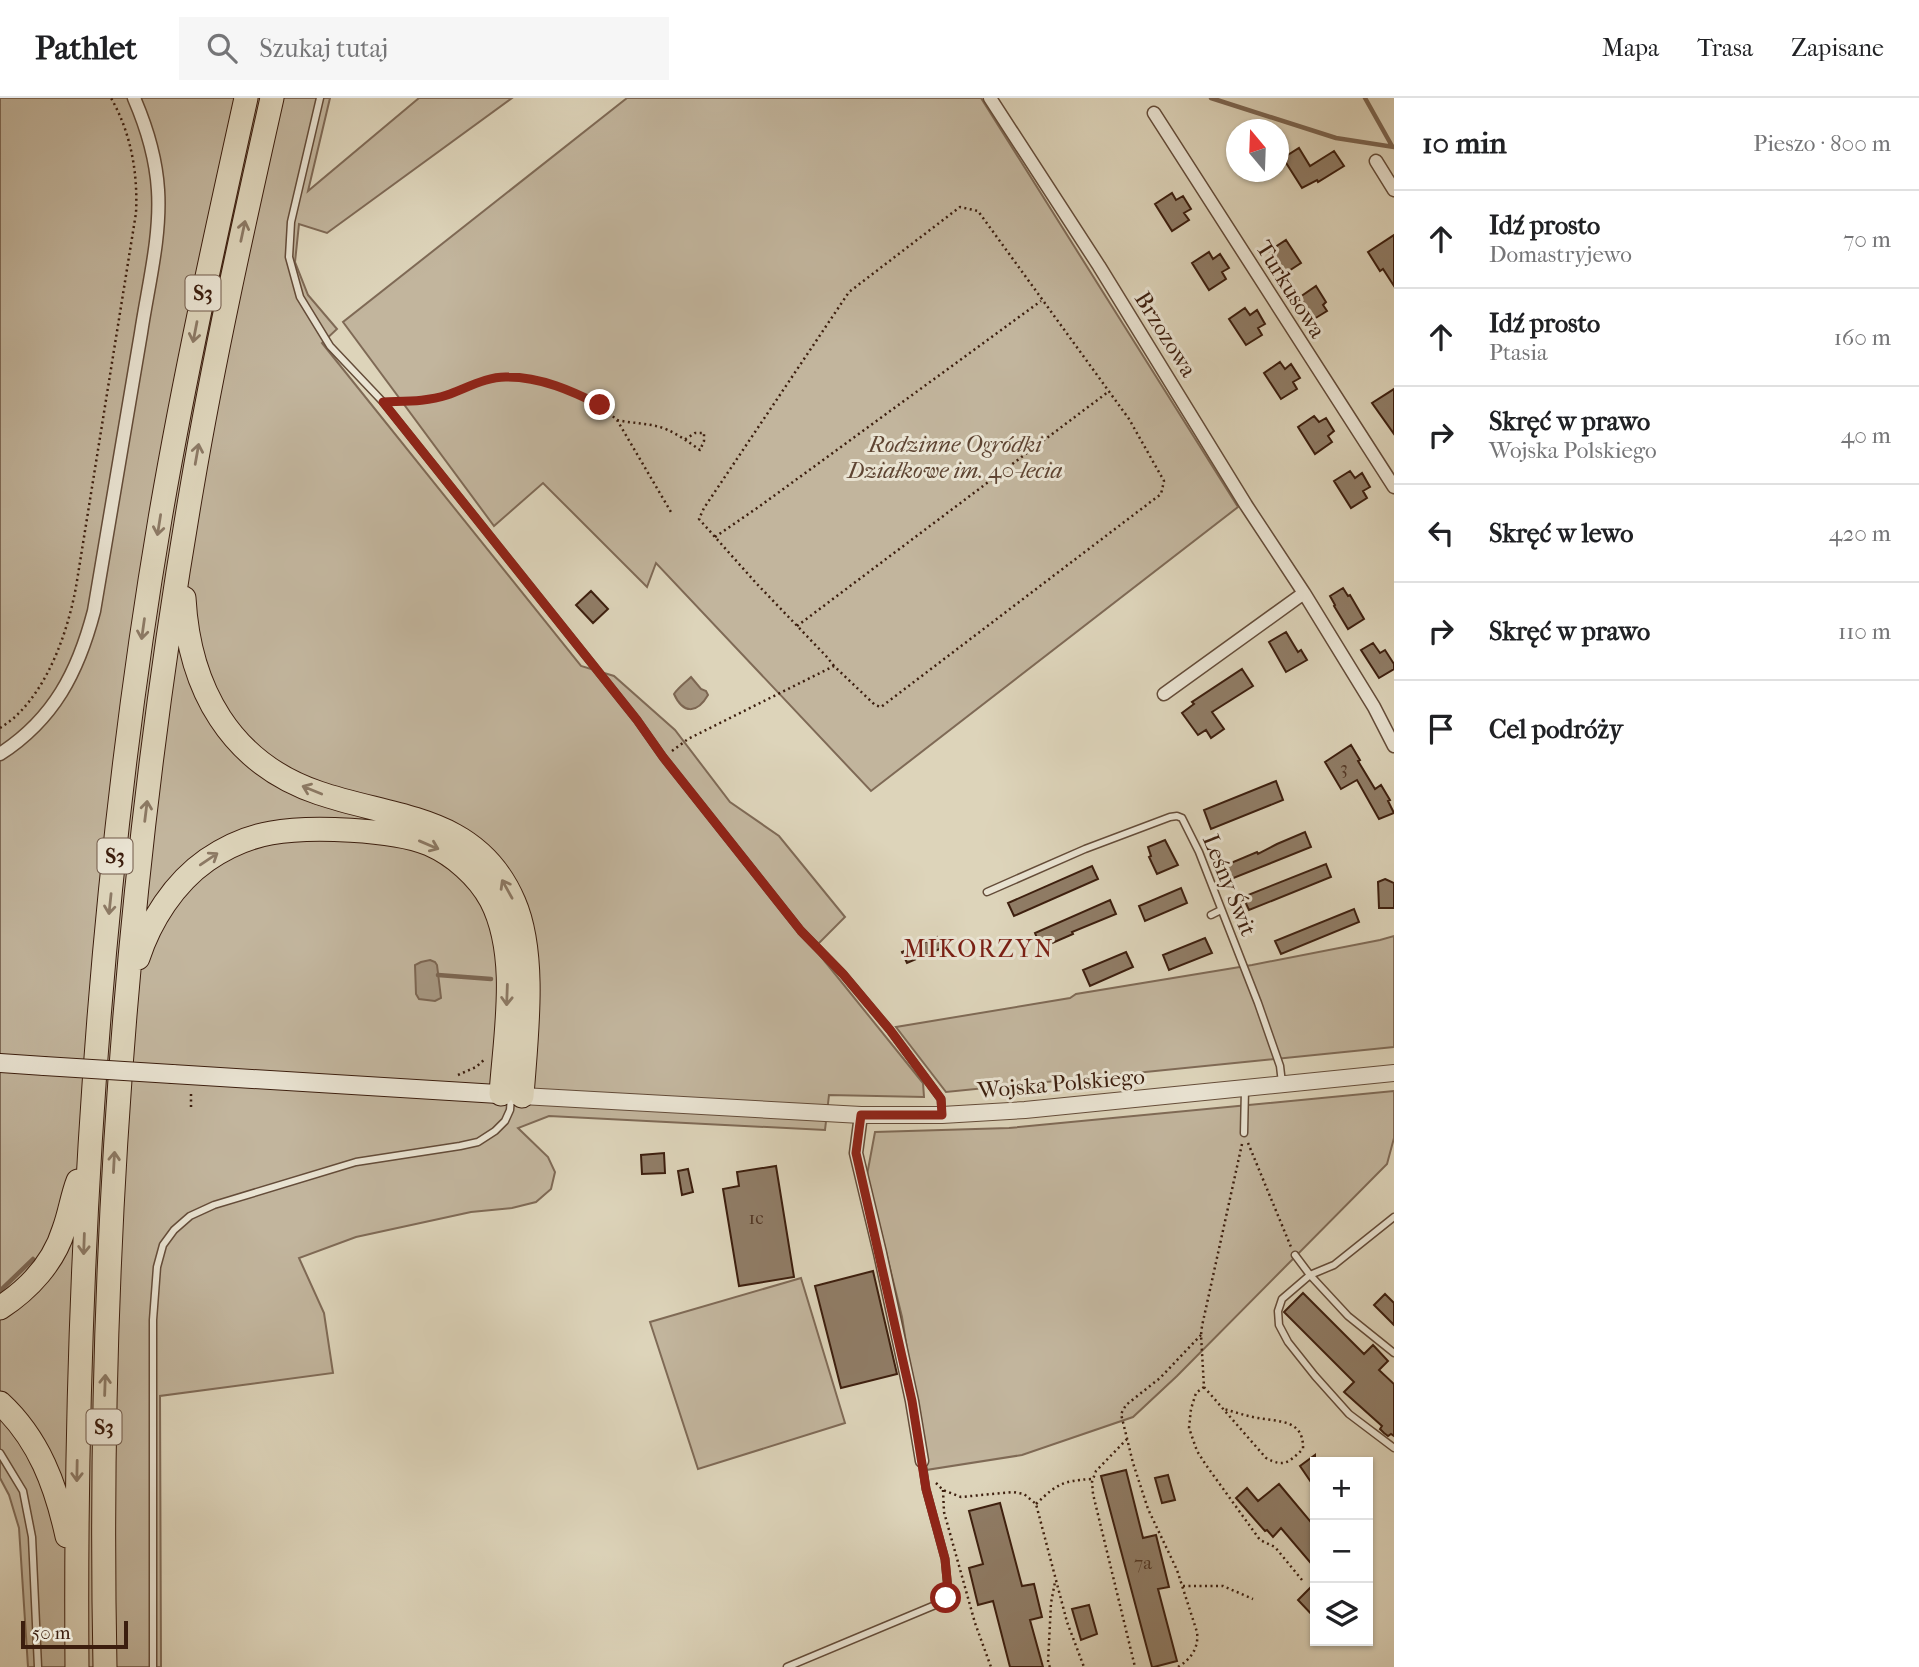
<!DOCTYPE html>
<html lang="pl">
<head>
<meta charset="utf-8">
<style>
	body { margin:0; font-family:"IM FELL French Canon",serif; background:#f6f6f6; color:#202124 }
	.controls { position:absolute; right:21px; bottom:21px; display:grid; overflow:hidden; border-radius:0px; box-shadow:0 2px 5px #0004 }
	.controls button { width:63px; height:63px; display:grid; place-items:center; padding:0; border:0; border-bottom:2px solid #e0e0e0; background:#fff; color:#202124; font:35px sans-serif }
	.compass { position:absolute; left:1226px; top:21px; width:63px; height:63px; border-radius:50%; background:#fff; box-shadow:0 2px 5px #0004; rotate:341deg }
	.scale { position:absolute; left:21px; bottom:18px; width:107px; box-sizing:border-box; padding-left:7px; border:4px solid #3c1e0e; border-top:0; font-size:19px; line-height:24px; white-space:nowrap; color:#3c1e0e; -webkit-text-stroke:5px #e9e3d2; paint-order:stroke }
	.stop { position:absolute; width:21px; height:21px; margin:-16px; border:5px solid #8f2418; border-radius:50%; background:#fff }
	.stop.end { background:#8f2418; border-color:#fff; box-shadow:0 2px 7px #0008 }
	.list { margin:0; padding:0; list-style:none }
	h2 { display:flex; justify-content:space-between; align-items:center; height:91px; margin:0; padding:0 28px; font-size:30px }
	h2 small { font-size:23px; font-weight:400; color:#757577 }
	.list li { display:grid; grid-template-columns:46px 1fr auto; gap:21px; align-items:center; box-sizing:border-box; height:98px; padding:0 28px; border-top:2px solid #e0e0e0 }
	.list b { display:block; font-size:26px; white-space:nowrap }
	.list p { margin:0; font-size:23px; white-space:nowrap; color:#757577 }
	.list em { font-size:23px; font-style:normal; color:#757577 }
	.icon { flex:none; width:38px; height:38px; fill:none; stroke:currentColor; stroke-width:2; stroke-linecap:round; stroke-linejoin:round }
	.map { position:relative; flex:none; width:1394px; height:1569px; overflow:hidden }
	header { display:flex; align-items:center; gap:42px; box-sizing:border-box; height:98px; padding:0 35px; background:#fff; border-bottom:2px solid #e0e0e0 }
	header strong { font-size:33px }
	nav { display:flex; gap:38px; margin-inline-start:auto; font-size:24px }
	.search { width:490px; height:63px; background:#f6f6f6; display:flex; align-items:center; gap:18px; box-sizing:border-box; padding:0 24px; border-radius:0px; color:#757577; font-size:26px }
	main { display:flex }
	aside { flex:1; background:#fff }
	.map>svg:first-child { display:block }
	.green { fill:#c2b59d; stroke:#7f6a56; stroke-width:2 }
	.water { fill:#a69680; stroke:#7c6652; stroke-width:2 }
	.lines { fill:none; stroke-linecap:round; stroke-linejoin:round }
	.stream { stroke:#7c6652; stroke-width:4.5 }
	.building { fill:#907d67; stroke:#3c1e0e; stroke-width:2 }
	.service-casing { stroke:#644c39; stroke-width:9 }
	.minor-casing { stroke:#644c39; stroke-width:15 }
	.tertiary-casing { stroke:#644c39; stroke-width:18 }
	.secondary-casing { stroke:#3c1e0e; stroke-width:20 }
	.motorway-casing { stroke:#3c1e0e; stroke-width:25 }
	.path { stroke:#3c1e0e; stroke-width:2.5; stroke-dasharray:2 3.5; stroke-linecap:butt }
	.service { stroke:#e9e3d2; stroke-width:6 }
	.minor { stroke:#e9e3d2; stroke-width:12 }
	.tertiary { stroke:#e9e3d2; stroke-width:16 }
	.secondary { stroke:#e9e3d2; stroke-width:18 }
	.motorway { stroke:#ddd4ba; stroke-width:23 }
	.secondary-bridge-casing { stroke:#3c1e0e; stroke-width:20; stroke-linecap:butt }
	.secondary-bridge { stroke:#e9e3d2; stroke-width:18 }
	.oneway { stroke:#8c7964 }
	.route { stroke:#8f2418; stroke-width:9 }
	.labels { text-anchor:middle; stroke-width:6; stroke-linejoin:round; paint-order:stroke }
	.number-label { font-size:19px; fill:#513624 }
	.shield { fill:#e9e3d2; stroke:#705949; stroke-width:2 }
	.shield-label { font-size:21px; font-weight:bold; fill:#3c1e0e }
	.street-label { font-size:23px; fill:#3c1e0e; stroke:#e9e3d2 }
	.park-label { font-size:23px; font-style:italic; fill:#5e4432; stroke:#e9e3d2 }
	.neighbourhood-label { font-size:24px; letter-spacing:2px; fill:#7a1f14; stroke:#e9e3d2 }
</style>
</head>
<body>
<header>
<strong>Pathlet</strong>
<div class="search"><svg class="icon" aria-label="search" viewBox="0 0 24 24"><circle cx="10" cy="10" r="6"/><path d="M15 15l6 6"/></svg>Szukaj tutaj</div>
<nav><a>Mapa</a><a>Trasa</a><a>Zapisane</a></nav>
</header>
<main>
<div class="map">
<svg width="1394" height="1569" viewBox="0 0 1394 1569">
	<rect width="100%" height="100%" fill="#ddd4ba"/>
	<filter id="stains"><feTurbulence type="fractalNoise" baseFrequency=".00286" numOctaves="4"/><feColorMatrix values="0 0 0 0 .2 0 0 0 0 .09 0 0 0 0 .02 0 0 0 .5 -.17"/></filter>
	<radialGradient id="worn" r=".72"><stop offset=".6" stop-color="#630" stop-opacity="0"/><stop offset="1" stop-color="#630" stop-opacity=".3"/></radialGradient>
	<path class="green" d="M0,0H330L308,93L419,0H512L327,135L299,126L295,164L308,197L337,231L322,245L581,568L614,578L675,632L730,704L779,738L845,819L814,850L923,985L924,999L829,997L825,1032L549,1018L518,1030L548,1059L555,1074L551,1091L536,1104L512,1110L471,1114L356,1139L299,1160L324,1215L333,1275L160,1298L161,1569H28L19,1430L9,1397L0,1380Z
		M627,0H981L1238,409L871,693L656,465L647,489L543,385L494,428L343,224Z
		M1394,838V949L946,994L896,929L1070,900L1076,896L1252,867L1380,842Z
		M1394,993V1040L1387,1066L1177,1278L1133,1319L1022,1357L926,1372L902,1219L867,1077L875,1034L1009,1030Z
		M801,1180L845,1325L698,1371L650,1224Z"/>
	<path class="water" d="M691,579L701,591L706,593L708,597C697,616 683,616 674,596C679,589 685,585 691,579Z
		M430,862L435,864L437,867L441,900L435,903L419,901L416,896L415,867L421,864Z"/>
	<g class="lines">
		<path class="stream" d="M1211,0L1336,40L1394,49
			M1365,0L1392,48
			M438,877L491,881
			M0,1193L33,1161"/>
	</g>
	<path class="building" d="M1299,50L1310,68L1334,53L1344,68L1318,84L1317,82L1302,90L1283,60Z
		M1172,95L1176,102L1183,98L1191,111L1184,115L1189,122L1172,133L1155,106Z
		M1394,137V188L1383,171L1380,173L1368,154Z
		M1286,142L1301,165L1284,176L1269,153Z
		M1209,154L1213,161L1220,156L1229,170L1222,174L1226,181L1209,192L1192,165Z
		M1316,188L1326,204L1323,207L1327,213L1314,221L1300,199Z
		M1245,210L1250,217L1257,212L1265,226L1258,230L1262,237L1246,247L1229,221Z
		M1280,264L1285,271L1291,266L1300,280L1293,284L1297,291L1281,301L1264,275Z
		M1394,291V336L1372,305Z
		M1314,318L1319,324L1326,320L1334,333L1328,338L1332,344L1315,356L1298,329Z
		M1350,373L1355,380L1362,375L1370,389L1363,393L1367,400L1351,410L1334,383Z
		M1343,490L1348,498L1350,497L1364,521L1348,531L1334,508L1335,507L1330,498Z
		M591,493L608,511L593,525L576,507Z
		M1286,534L1298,554L1301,552L1307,562L1286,574L1269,544Z
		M1373,545L1380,555L1385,552L1394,566V571L1379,580L1361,552Z
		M1242,571L1253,588L1212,614L1224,631L1211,640L1206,632L1198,637L1182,615L1194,606L1192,604Z
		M1351,647L1360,662L1358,663L1375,691L1381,687L1390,702L1388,703L1394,715L1379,721L1357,682L1341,691L1325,664Z
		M1276,683L1283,702L1211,731L1204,712Z
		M1305,734L1311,749L1231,781L1226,767L1257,754L1258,756L1277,746Z
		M1165,742L1178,767L1157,776L1149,759L1151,758L1148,749Z
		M1326,766L1331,779L1249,812L1243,799Z
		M1092,768L1098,781L1014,818L1008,805Z
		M1385,781L1394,785V810H1379L1378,784Z
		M1181,790L1187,805L1145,823L1139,808Z
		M1110,802L1116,816L1072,834L1073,836L1041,850L1035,835Z
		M1354,811L1359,824L1281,856L1275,843Z
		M937,839L942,850L907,865L902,854Z
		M1205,840L1212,855L1169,872L1163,857Z
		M1126,854L1133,869L1090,888L1083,872Z
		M664,1055L665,1075L642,1076L641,1057Z
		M776,1068L794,1179L739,1188L723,1091L739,1088L737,1074Z
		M688,1071L693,1094L682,1097L678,1073Z
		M873,1173L897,1276L841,1290L815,1188Z
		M1303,1195L1364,1256L1373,1247L1388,1263L1379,1272L1394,1286V1338L1391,1336L1388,1338L1384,1335L1380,1331L1382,1328L1344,1294L1354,1284L1284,1214Z
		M1385,1196L1394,1205V1227L1374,1207Z
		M1315,1357V1390L1300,1368Z
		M1126,1372L1143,1440L1156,1437L1169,1489L1158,1491L1177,1563L1154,1569H1152L1101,1378Z
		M1168,1377L1175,1402L1162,1405L1155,1380Z
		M1279,1386L1315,1429V1470L1281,1430L1273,1439L1267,1432L1265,1433L1236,1400L1247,1390L1258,1403Z
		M1000,1405L1022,1488L1034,1486L1042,1519L1030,1522L1043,1569H1010L993,1503L978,1507L969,1470L983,1466L969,1413Z
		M1315,1485V1520L1298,1502Z
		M1089,1507L1097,1536L1081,1542L1072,1511Z"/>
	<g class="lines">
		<defs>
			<path id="service" d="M320,0L291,124L289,159L300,199L330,248L383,304L637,622L663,659L801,833L843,876L890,932L941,1001L942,1015
				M987,794L1085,751L1170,719L1177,718L1182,720L1199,754L1258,905L1280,968L1282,985
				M1211,817L1221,812
				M1244,1035L1245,991
				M1394,1119L1334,1167L1310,1177L1282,1201L1278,1213L1279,1227L1288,1244L1315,1278L1349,1316L1394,1350
				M1295,1157L1310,1177L1348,1218L1394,1255
				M0,1355L23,1393L32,1439L38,1569
				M153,1569V1222L157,1169L163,1147L174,1132L190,1118L214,1107L356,1064L460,1048L478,1044L495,1033L505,1023L510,1012L511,999
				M787,1569L940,1505L946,1500L948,1492L945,1461L926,1391L922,1363"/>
			<path id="minor" d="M990,0L1099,168L1246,407L1304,495L1374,609L1394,648
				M1154,15L1394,389
				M1376,63L1394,92
				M1164,596L1304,495
				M0,656C54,621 78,574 94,513C110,420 126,327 141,235C148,188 161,139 158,92C156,59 147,30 134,0
				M861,1017L856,1055L880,1155L912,1303L922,1363"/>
			<path id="tertiary" d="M522,998L861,1017H942L1025,1012L1394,975"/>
			<path id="secondary" d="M0,965L44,968
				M172,976L514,997"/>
			<path id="motorway" d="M184,500C189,590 230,665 319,695C395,721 477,717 514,804C537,857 526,940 522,998
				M138,860C150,823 174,785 207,762C226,749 248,739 271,735C309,728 393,731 429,746C454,757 478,778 491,802C520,858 505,936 501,996
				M0,1210C29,1191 54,1164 64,1131C70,1115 72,1098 78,1083
				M0,1305C39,1341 56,1388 67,1438
				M77,1569C74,1185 96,800 160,421C184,280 215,140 246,0
				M105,1569C97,1174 125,779 192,389C214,259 243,129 272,0"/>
		</defs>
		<use href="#service" class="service-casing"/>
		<use href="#minor" class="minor-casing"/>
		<use href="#tertiary" class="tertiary-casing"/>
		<use href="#secondary" class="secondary-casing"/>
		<use href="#motorway" class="motorway-casing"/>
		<path class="path" d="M395,303H421L435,300L479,284L507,278L535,282L568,292L600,307L617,322L671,414
			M617,322C630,325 643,325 656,328C671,331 687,343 700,352L704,343V335H695L684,342
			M715,439L760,408L1041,203
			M797,528L1108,294
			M0,630C6,626 12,622 17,617C50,585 68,532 76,489L136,115C138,75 131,35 111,0
			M672,653L688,641L834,568L875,607L881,609L1161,396L1164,383L1129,321L978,113L960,109L849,194L704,410L699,421L756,485L826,558L834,568
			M458,977L476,969L485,961
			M191,1009V994
			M1248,1045L1291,1149
			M1242,1046L1202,1228L1201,1237L1204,1289L1196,1295L1191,1311L1189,1330L1197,1353L1206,1367L1260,1442L1275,1449L1302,1482
			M1204,1289L1266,1360C1284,1370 1289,1364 1303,1351C1304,1321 1279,1324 1258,1320C1246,1318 1235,1314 1224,1311
			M1127,1341L1096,1373L1092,1384L1093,1396L1135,1569
			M936,1385L943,1392L961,1399L1013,1394L1024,1396L1036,1406L1067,1524L1084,1569
			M943,1392L944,1414L975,1525L991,1569
			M1036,1406C1057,1386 1062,1383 1091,1381
			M1183,1488H1223L1253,1501
			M1050,1569L1048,1565L1051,1505L1055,1484
			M1178,1569C1191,1561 1199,1550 1197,1534L1177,1472L1148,1411L1133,1365L1121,1316L1126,1307L1160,1280L1201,1237"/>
		<use href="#service" class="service"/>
		<use href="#minor" class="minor"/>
		<use href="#tertiary" class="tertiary"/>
		<use href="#secondary" class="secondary"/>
		<use href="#motorway" class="motorway"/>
		<defs>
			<path id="secondary-bridge" d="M44,968L172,976"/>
		</defs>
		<use href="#secondary-bridge" class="secondary-bridge-casing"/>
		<use href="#secondary-bridge" class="secondary-bridge"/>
	</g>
	<defs><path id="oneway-shaft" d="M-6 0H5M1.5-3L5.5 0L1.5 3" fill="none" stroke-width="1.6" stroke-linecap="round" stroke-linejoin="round" transform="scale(1.75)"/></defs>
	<g class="oneway">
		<use href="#oneway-shaft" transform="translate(243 133) rotate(-78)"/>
		<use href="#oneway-shaft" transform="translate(195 234) rotate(101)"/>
		<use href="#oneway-shaft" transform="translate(197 356) rotate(-80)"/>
		<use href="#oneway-shaft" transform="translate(159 427) rotate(99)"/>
		<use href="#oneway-shaft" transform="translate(143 531) rotate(98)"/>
		<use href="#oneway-shaft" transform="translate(312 692) rotate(-158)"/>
		<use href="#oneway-shaft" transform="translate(146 713) rotate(-83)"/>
		<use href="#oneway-shaft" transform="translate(429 747) rotate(23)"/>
		<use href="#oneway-shaft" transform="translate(209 761) rotate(-34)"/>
		<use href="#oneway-shaft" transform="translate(507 791) rotate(-119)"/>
		<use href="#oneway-shaft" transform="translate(110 806) rotate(96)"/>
		<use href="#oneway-shaft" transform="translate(507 897) rotate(92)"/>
		<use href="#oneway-shaft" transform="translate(114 1064) rotate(-87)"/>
		<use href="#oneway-shaft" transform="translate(84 1146) rotate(92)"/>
		<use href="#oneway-shaft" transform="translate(105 1287) rotate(-88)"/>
		<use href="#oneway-shaft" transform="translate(77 1373) rotate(91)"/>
	</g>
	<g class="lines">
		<path class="route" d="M600,307C572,293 541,279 508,279C487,278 467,290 447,297C426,304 404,303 383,304L637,622L663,659L801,833L843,876L890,932L941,1001L942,1017H861L856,1055L912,1303L926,1391L945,1461L948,1492L946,1500"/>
	</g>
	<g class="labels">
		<g class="number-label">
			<text x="1344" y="676">3</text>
			<text x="756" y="1126">1c</text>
			<text x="1143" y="1471">7a</text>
		</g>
		<g class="shield">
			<rect x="185.5" y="177.5" width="35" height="35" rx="5"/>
			<rect x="97.5" y="740.5" width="35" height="35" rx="5"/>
			<rect x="86.5" y="1311.5" width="35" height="35" rx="5"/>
		</g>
		<g class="shield-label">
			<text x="203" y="202">S3</text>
			<text x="115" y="765">S3</text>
			<text x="104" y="1336">S3</text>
		</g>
		<g class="street-label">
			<text transform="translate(1291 191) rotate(58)" y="8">Turkusowa</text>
			<text transform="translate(1166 236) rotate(58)" y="8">Brzozowa</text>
			<text transform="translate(1230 787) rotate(68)" y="8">Leśny Świt</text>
			<text transform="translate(1061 985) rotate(-5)" y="8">Wojska Polskiego</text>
		</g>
		<g class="park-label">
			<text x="955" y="354">Rodzinne Ogródki<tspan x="955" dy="26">Działkowe im. 40-lecia</tspan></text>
		</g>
		<g class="neighbourhood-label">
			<text x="979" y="859">MIKORZYN</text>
		</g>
	</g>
	<rect width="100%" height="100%" filter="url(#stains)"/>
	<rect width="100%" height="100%" fill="url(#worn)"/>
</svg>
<div class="controls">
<button>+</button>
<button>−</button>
<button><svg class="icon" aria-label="layers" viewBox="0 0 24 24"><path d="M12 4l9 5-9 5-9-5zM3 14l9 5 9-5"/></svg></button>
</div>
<svg class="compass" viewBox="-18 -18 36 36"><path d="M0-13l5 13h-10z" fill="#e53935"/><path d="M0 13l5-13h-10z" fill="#757577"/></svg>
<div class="scale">50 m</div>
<div class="stop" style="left:946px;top:1500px"></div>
<div class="stop end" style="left:600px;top:307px"></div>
</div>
<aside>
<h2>10 min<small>Pieszo · 800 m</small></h2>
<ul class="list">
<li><svg class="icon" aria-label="ahead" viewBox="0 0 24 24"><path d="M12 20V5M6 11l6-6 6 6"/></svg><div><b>Idź prosto</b><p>Domastryjewo</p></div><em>70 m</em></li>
<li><svg class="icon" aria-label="ahead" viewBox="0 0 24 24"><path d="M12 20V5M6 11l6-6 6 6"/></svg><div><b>Idź prosto</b><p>Ptasia</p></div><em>160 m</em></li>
<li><svg class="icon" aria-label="right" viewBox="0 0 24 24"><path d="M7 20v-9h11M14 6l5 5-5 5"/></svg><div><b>Skręć w prawo</b><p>Wojska Polskiego</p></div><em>40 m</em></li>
<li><svg class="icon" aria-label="left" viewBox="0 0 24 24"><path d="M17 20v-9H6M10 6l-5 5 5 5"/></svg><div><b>Skręć w lewo</b></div><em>420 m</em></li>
<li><svg class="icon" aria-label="right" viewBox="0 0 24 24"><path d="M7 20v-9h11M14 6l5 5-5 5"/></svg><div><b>Skręć w prawo</b></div><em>110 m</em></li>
<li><svg class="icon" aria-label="arrive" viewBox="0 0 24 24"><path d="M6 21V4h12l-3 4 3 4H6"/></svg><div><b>Cel podróży</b></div></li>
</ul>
</aside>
</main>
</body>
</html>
